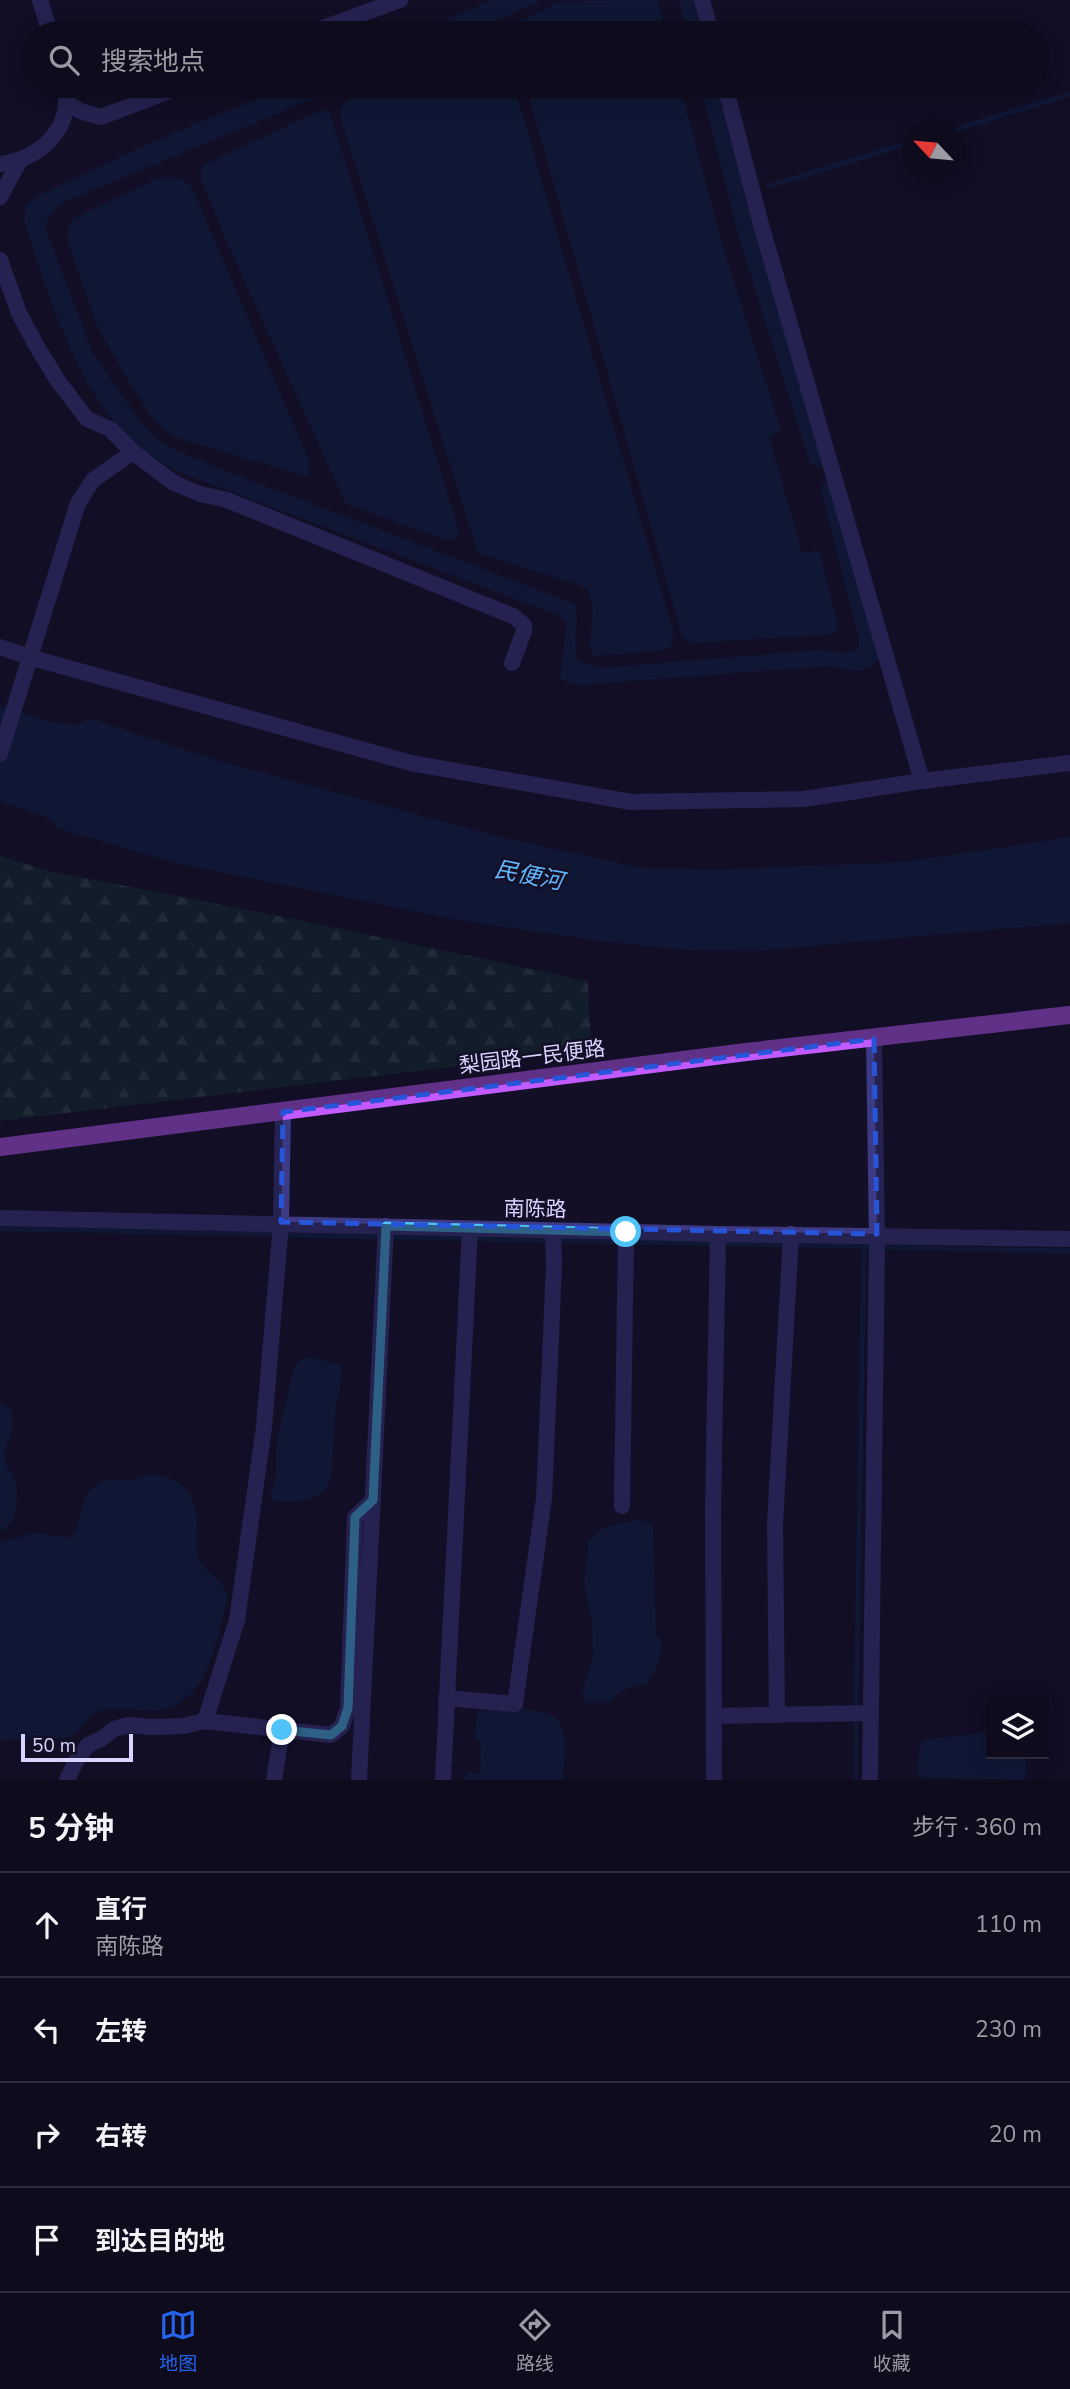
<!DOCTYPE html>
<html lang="zh">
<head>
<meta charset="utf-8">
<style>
	body { margin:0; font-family:"Nunito Sans","Noto Sans SC",sans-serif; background:#1c1929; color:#f1f3f6 }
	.controls { position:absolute; right:21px; bottom:21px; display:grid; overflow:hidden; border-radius:0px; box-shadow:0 4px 18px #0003 }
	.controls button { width:63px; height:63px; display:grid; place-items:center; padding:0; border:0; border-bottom:2px solid #2e2b3b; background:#0e0b1c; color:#f1f3f6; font:35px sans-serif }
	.compass { position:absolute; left:902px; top:119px; width:63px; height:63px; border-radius:50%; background:#0e0b1c; box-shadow:0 4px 18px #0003; rotate:296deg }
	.scale { position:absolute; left:21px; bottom:18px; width:112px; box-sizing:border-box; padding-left:7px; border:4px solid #d9d4ff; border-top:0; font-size:19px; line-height:24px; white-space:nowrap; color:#d9d4ff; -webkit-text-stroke:5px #130f26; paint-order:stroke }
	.stop { position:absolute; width:21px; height:21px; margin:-16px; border:5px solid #4fc3f7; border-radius:50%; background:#fff }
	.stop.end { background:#4fc3f7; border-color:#fff; box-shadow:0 2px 7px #0008 }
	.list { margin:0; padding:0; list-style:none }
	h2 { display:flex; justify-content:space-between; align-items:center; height:91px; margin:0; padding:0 28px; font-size:30px }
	h2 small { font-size:23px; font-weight:400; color:#9b9ba3 }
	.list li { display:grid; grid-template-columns:46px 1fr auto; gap:21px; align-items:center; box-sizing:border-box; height:105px; padding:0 28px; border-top:2px solid #2e2b3b }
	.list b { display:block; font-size:26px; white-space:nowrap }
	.list p { margin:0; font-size:23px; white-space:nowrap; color:#9b9ba3 }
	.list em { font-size:23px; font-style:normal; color:#9b9ba3 }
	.icon { flex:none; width:38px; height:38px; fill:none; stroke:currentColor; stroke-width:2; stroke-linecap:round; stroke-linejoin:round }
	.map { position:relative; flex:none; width:1070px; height:1780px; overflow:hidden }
	.search { position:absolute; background:#0e0b1c; box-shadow:0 4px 18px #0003; left:21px; right:21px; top:21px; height:77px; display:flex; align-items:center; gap:18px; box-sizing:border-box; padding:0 24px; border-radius:38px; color:#9b9ba3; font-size:26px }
	.sheet { height:511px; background:#0e0b1c }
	nav { display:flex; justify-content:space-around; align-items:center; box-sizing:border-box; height:98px; border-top:2px solid #2e2b3b; background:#0e0b1c; font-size:19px; color:#9b9ba3 }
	nav a { display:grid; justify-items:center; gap:4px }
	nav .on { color:#2563eb }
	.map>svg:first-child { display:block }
	.forest { fill:url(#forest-firs) }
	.water { fill:#0c2248 }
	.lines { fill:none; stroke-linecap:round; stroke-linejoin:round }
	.stream { stroke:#0c2248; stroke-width:4.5 }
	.minor { stroke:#3d3a85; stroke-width:16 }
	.major { stroke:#c25bff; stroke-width:18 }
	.route { stroke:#4fc3f7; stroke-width:9 }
	.marked { fill:none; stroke:#2655da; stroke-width:5; stroke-dasharray:14 9; stroke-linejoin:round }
	.labels { text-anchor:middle; stroke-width:5; stroke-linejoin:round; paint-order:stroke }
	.street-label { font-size:21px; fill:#d9d4ff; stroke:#130f26 }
	.water-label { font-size:23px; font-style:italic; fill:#62b6ff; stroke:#130f26 }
</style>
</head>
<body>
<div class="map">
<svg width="1070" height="1780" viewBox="0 0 1070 1780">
	<defs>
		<pattern id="forest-firs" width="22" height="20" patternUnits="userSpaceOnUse" patternTransform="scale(1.75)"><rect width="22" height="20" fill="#12302f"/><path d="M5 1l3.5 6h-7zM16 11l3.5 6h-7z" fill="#344d4e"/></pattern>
	</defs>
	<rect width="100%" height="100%" fill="#130f26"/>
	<path class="forest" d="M0,856L49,871L269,914L588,981L591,1050L0,1121Z"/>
	<path class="water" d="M493,0H542L469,33H414Z
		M657,0L666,33H512L511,30L520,21L561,1Z
		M679,0H694L702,33H687Z
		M288,86H343L69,200C56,207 48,213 45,227L93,354L141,423L157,439L173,449L223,470L567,601L575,605C581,623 570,644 579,661L601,668L818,650L844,653L859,649V638L821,488L824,482L832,484L880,656C869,675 850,672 830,666L576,685L560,679L567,623L560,616L174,470C157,459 137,447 123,432C74,379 45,287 24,220L27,204L38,196L150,143Z
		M379,86H514L673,630L672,645L664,650L595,656L590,648L593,608L589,590L577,584L478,553L340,116C341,97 364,92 379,86Z
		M526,86H680L722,244L781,431L769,436L802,553L819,550L838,625L834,634L692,643L682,636Z
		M701,86H716L754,230L811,411L824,463L817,467L810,463L740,241Z
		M322,110L330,113L459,531L456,539L447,540L346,504L226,240L200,176L203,165Z
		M161,177H176L191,185L308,458L309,477L184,440L168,433L150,415L123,372L97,325L68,243V230L72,219Z
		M0,705L46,721L75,725L92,719L222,762L504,838L642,868L717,870L905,862L1070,837V923L754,951L690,950L607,942L452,919L176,863L57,828L50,819L0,800Z
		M310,1357L340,1365L342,1373L336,1407L331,1480C321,1502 295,1503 273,1501L271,1492L276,1479L277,1441L294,1367L300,1360Z
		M0,1403L12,1411C12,1416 13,1422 12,1428C11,1436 5,1445 4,1454C4,1466 14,1473 16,1484C19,1499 16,1526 0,1531Z
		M153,1474C182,1479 197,1493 197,1525C197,1536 195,1547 198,1557C203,1573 220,1577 228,1595C216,1636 211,1704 157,1710C140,1712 120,1706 103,1710C85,1714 83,1732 67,1738L0,1740V1543L33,1533L70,1538C82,1524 79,1505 90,1491C93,1487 100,1483 104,1480H135Z
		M636,1520L646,1521L653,1525L656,1635L662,1642L658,1666L646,1684L620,1691L609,1703H584L583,1690L593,1657L592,1620L584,1584L589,1541L603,1528Z
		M478,1710C497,1710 554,1704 561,1725C567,1741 563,1763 563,1780H464L468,1773L480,1774L481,1741L475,1740Z
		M991,1732V1754H1027L1025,1780L923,1778L917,1771L920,1746L924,1740Z"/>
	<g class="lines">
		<path class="stream" d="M954,130L1070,94
			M769,186L912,142
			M0,1229L275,1234
			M284,1235L621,1242
			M630,1242L786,1245
			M794,1245L873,1247
			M882,1247L1070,1251
			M856,1709L864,1247
			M856,1780V1718"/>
		<path class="minor" d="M40,0L50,33
			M702,0L711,33
			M309,33L400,0
			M725,86L760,221L922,781
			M66,102L80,111L101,117L182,86
			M0,164C39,160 75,128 64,86
			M0,197L20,160
			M0,260L19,313L36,345L58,381L87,419L110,429L133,452L174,483L200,494L227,500L513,616L524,625V631L512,663
			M0,647L36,659L411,763L631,802L804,799L922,781L1070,763
			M0,754L78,503L93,480L133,452
			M0,1218L718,1234L1070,1239
			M622,1506L626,1232
			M446,1698L515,1704L544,1498L554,1266L553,1230
			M777,1715L775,1525L791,1234
			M714,1716L871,1713
			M205,1721L237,1620L264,1427L281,1222L283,1112
			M67,1780L76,1761L88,1745L101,1739L114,1729L128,1725L151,1727L183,1726L205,1721L331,1735L342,1726L348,1708L355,1517L373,1500
			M274,1780L282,1729
			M359,1780L386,1226
			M443,1780L470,1229
			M714,1780L713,1509L718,1234
			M870,1780L877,1241L874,1039"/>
		<path class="major" d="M0,1147L746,1052L1070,1015"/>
	</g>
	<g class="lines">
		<path class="route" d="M282,1730L331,1735L342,1726L348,1708L355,1517L373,1500L386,1226L626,1232"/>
	</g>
	<path d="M0 0H1070V1780H0ZM874,1039L877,1234L281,1222L283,1112Z" fill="#130f26" fill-opacity=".55" fill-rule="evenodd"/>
	<path class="marked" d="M874,1039L877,1234L281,1222L283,1112Z"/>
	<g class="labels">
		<g class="street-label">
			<text transform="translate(532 1057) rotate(-7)" y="7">梨园路一民便路</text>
			<text transform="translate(535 1209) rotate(1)" y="7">南陈路</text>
		</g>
		<g class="water-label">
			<text transform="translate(529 875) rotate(11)" y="8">民便河</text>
		</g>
	</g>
</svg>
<div class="controls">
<button><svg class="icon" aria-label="layers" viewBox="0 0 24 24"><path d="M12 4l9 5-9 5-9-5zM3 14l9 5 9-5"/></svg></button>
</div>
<svg class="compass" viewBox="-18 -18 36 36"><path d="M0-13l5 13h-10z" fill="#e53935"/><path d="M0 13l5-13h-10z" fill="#9b9ba3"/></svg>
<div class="scale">50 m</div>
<div class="stop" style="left:626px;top:1232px"></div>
<div class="stop end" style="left:282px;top:1730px"></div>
<div class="search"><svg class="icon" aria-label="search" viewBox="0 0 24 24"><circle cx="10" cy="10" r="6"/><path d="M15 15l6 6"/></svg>搜索地点</div>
</div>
<section class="sheet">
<h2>5 分钟<small>步行 · 360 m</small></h2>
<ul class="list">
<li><svg class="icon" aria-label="ahead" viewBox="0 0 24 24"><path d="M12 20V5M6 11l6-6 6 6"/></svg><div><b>直行</b><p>南陈路</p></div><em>110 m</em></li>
<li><svg class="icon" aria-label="left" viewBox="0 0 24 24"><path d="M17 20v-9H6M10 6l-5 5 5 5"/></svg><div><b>左转</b></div><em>230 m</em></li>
<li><svg class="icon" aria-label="right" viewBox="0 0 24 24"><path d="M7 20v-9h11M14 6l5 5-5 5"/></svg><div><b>右转</b></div><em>20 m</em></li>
<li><svg class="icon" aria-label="arrive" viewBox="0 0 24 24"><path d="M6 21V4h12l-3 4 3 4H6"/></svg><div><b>到达目的地</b></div></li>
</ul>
</section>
<nav>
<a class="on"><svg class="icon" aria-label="map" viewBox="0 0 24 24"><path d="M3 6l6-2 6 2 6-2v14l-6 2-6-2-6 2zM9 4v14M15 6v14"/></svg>地图</a>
<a><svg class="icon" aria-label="directions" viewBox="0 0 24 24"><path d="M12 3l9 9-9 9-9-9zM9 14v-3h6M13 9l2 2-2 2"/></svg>路线</a>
<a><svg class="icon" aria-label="saved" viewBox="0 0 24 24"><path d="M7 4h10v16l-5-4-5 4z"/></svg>收藏</a>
</nav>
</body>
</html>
